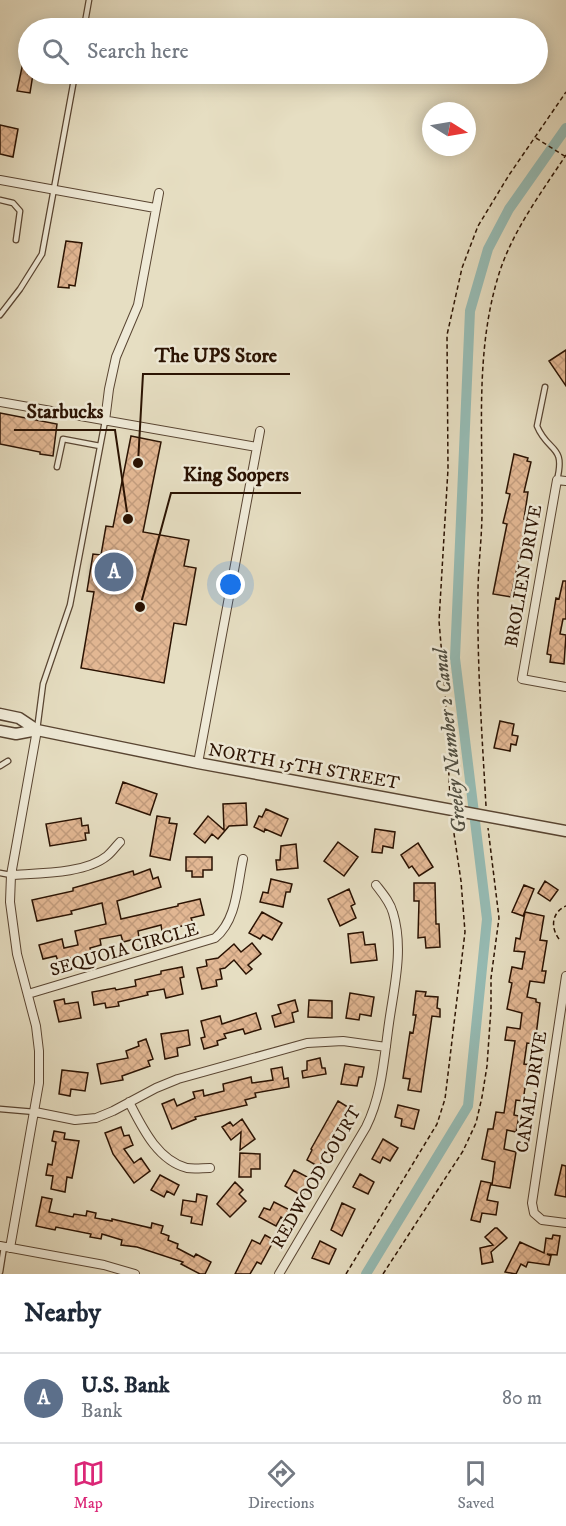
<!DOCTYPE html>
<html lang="en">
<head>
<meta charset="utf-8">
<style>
	body { margin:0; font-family:"IM FELL DW Pica",serif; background:#f2f2f3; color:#1f2937 }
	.compass { position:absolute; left:422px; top:102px; width:54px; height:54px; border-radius:50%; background:#fff; box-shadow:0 3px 15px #0003; rotate:101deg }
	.you { position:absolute; left:231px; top:585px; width:21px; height:21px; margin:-15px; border:4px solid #fff; border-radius:50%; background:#1a73e8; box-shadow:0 0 0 9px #1a73e833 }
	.badge { display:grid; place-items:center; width:39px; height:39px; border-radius:50%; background:#db2777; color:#fff; font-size:20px; font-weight:700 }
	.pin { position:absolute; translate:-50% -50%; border:3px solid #fff; box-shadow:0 2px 6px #0006 }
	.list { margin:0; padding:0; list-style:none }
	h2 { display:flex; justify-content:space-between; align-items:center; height:78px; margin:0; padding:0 24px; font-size:26px }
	h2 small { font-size:20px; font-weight:400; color:#747a83 }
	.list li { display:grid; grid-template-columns:39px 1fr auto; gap:18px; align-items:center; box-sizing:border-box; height:90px; padding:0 24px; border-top:2px solid #e0e1e3 }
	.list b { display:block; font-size:22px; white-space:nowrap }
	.list p { margin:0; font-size:20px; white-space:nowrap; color:#747a83 }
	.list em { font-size:20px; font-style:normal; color:#747a83 }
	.icon { flex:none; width:33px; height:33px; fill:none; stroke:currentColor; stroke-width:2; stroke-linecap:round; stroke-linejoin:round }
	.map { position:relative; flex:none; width:566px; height:1274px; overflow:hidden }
	.search { position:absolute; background:#fff; box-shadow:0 3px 15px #0003; left:18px; right:18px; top:18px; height:66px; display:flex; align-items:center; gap:15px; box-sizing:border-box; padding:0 21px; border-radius:33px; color:#747a83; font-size:22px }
	.sheet { height:168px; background:#fff }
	nav { display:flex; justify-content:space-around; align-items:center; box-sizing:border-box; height:84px; border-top:2px solid #e0e1e3; background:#fff; font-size:16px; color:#747a83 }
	nav a { display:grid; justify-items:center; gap:3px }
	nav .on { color:#db2777 }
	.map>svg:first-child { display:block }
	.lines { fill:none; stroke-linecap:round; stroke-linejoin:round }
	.canal { stroke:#96bcb5; stroke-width:10 }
	.building { fill:url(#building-cross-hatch); stroke:#2a1202; stroke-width:1.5 }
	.service-casing { stroke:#594532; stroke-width:7 }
	.minor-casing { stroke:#594532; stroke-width:10 }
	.tertiary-casing { stroke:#594532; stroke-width:13 }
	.path { stroke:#2a1202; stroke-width:1.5; stroke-dasharray:4.5 3; stroke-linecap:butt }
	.service { stroke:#efead7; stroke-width:4.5 }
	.minor { stroke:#efead7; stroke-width:8 }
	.tertiary { stroke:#efead7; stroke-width:10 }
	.labels { text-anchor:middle; stroke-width:5; stroke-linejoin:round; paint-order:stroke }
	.street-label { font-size:18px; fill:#2a1202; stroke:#efead7 }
	.water-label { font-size:20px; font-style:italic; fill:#504e41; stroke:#efead7 }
	.leader { fill:none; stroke:#2a1202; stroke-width:2 }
	.callout-dot { fill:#2a1202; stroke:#efead7; stroke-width:2 }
	.callout-label { font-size:20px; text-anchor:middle; font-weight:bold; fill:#2a1202; stroke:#efead7; stroke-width:5; stroke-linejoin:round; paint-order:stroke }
</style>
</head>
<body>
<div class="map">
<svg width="566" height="1274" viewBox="0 0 566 1274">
	<defs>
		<pattern id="building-cross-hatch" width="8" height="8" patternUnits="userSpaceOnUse" patternTransform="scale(1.5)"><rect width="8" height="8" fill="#e3b894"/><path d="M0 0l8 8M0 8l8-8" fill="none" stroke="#c39d7e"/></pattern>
	</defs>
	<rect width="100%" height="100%" fill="#e6dec2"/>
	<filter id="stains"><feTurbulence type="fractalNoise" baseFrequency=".00333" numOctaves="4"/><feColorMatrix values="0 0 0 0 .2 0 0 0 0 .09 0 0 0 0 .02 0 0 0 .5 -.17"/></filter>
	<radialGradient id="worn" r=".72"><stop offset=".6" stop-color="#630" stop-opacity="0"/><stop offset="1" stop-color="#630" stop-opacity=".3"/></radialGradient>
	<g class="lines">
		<path class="canal" d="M366,1274L468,1106L487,919L455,658L470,311L488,249L509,209L566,128"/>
	</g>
	<path class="building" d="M25,53H28V74H33L30,93L17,91Z
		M0,125L18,129L13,157L0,154Z
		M66,241L82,243L75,286L69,285V288L58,287Z
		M566,350V386L549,361Z
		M0,413L57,424L53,456L40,454V452L0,444Z
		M131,436L161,442L143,532L189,540L184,566L196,568L186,625L174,623L164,683L81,668L94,592L87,591L93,554L101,555L106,526L113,527Z
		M514,454L528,458L527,461L531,462L524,492H528L524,519H527L511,597L493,594L507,524L503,523L510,494L506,493Z
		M563,581H566V619H563L560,634L566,635L564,664L550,662L551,655L547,654L556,598L559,599Z
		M500,721L514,724L512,735L518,736L516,745L511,744L510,751L494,748Z
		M123,782L157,794L150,815L116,803Z
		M246,803L247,825L229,826L218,839L212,834L205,843L194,834L208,816L224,830L223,804Z
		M266,809L288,819L281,836L265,829L264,832L254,827L259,816L262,817Z
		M157,816L170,818L169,823L177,824L170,860L150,856Z
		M81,818L82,826L88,825L89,833H85L86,840L50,846L46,824Z
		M375,829L395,832L393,848L383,846L382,853L372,852Z
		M338,842L358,857L344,876L324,861Z
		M418,843L433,867L419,876L412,866L409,868L401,855Z
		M296,844L298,868L277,870L276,860H280L281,846Z
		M186,857H212V870H203V877H192V871H186Z
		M150,869L153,879L158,877L161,887L117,901L121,919L178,906V904L200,899L204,915L191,918L193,923L171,929L162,931L161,925L138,931L139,938L123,942L121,935L100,939L101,945L90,948L91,952L72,958L58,961L56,956L43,959L39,945L62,939L64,948L78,945L75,931L106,924L102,903L71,911L72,914L37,921L32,900L73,891V888L133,871L134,875Z
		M271,879L292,884L290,892H286L283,907L260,902L263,892L268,893Z
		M545,881L558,890L550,901L538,893Z
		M414,883H435L436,924H439L440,947L426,948L425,937L418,938L419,901H414Z
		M524,885L534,889L523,916L512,912Z
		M349,889L355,904L351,906L356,918L340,926L328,899Z
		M262,912L282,923L272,940L263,935L260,939L249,933Z
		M525,912L544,916L540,940L547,941L542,971H546L544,983L530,981L527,997L536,999V1002L540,1003L535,1044L527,1043L524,1064L532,1065L529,1081H526L523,1101L516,1100L514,1115L519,1116L516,1132L507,1130L504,1149L516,1152L510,1188L492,1185L495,1162L482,1159L488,1129H493L496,1112L504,1113L515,1041L505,1040L507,1027L520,1029L522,1013L507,1009L512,983L509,982L512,967L522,969L525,952L514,951L516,938L520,939Z
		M363,932L365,945L375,944L377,960L351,963L348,934Z
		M252,943L261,954L248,965L252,969L246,974L234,960L225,968L220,969L222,979L216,980L217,986L202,989L197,968L207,966L206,960L218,958L234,944L241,952Z
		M182,967L184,977L180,978L183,994L166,998L164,989L147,992L148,995L118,1002L119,1006L106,1008L105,1003L94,1005L92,992L115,988L116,990L136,986L135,980L161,974V971Z
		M416,991L426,992L425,996L438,997L437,1008L440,1009V1017L432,1016L421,1092L408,1090L410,1079L403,1078L410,1032L413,1033L416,1015H413Z
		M350,993L374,997L371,1016L360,1014L359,1020L346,1018Z
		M64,999L65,1004L78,1002L81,1018L59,1022L54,1001Z
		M295,1000L298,1011L292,1013L294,1022L275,1027L272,1016L281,1013L278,1005Z
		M309,1000L332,1001V1018L308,1017Z
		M256,1013L261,1029L245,1034L243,1029L224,1034L226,1038L217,1041L218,1045L204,1049L201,1038L205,1037L201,1021L220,1016L222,1024Z
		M188,1030L190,1045L177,1048L178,1056L165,1059L161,1034Z
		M146,1039L153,1059L148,1061L150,1066L122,1076L123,1080L101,1084L97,1064L128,1058L126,1051L139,1046L138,1042Z
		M320,1058L322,1068H325L326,1074L303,1078L302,1071L307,1070V1061Z
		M345,1064L364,1067L362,1077H359L357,1086L341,1084Z
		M282,1067L284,1079L288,1078L289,1087L255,1093L256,1097L245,1100L247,1105L195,1117L196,1119L172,1129L162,1104L174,1099L177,1106L195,1098L193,1092L203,1090L204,1096L224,1091L223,1084L251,1077L252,1083L273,1080L271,1069Z
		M62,1070L88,1073L85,1091L71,1089L70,1096L59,1094Z
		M338,1101L351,1109L337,1132L335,1131L321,1157L324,1158L319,1167L307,1160L312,1150L311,1149Z
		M398,1105L419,1110L414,1129L401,1126L402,1119L395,1117Z
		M242,1119L255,1139L240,1150L241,1132L231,1140L222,1127L230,1122L233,1126Z
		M121,1127L124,1136L129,1135L133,1145L124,1149L134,1163L141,1158L150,1171L134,1183L113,1154L105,1133Z
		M54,1131L65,1133L64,1139L79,1141L72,1178L67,1177L65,1192L51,1189L53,1176L46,1175L48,1164L52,1165L56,1142L52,1141Z
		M383,1139L398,1148L390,1161L383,1157L380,1163L372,1159Z
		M240,1153L260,1154V1169H251V1177H239Z
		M562,1165L566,1166V1197L555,1195Z
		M294,1170L311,1179L302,1196L285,1186Z
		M360,1174L374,1182L368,1194L353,1187Z
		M160,1175L179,1185L174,1195L167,1191L164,1197L151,1190Z
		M481,1181L491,1183L487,1200L498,1202L496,1215L482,1213L480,1222L471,1220Z
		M235,1182L243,1190L239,1194L246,1201L230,1217L217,1204Z
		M197,1194L207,1196L202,1225L191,1223L192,1217L181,1215L183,1200L196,1202Z
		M42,1197L52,1199L49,1212L73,1217L74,1214L86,1216L87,1211L96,1213L95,1218L112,1221V1219L151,1228L152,1223L163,1226L161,1233L169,1236L168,1240L178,1244L177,1248L194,1257L196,1254L211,1262L205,1274H200L181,1264L183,1262L137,1247L121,1245L122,1240L102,1234L101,1239L90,1237L91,1234L56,1227L55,1230L36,1226Z
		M274,1202L292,1211L288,1221L281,1217L276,1226L259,1217L264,1208L270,1210Z
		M342,1203L355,1209L342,1236L331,1230Z
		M495,1228H497L507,1238L491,1252L493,1262L482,1264L480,1248L493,1245L485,1237Z
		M265,1235L274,1240L261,1264L257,1262L250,1274H235L252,1240L260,1244Z
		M553,1235L560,1236L557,1255L547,1254L551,1256L549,1265L528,1262L526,1267L521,1264L516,1274L505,1272L520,1242L544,1253L546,1238L552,1239Z
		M320,1241L336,1249L329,1264L312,1258Z"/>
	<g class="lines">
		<defs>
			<path id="service" d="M84,28L89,0
				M0,200L13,203L20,211L16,240
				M0,315L20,289L42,254L75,74
				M545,387L537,426C548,453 566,444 557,480
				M57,467L63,439L100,446
				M37,730L43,684L70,605L105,421
				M0,766L8,761
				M0,873L11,875
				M0,1109L35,1112
				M0,1272L4,1247"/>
			<path id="minor" d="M0,180L155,208
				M0,402L257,447
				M105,421L109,389L116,357L138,305L159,193
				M566,481L557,480L522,679L566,687
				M198,763L260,431
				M11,875C39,873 85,874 107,856C112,852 116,846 120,842
				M566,976L532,1203L534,1213L542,1220L566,1223
				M28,994L215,938C237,920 237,886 243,859
				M129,1102C142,1127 157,1160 187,1168C194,1169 203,1168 210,1168
				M35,1112L75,1120L96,1118L113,1111L156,1088L178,1079L307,1043L343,1041L386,1047
				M0,1246L104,1265L135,1274
				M10,1248L39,1083V1051L36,1026L17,954L10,902L11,875L37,730
				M279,1274L366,1127C382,1095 384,1058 389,1023C394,987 404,949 393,913C390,902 383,894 376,885"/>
			<path id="tertiary" d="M0,714L19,718L37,730
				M0,731L16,734L37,730L198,763L566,831"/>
		</defs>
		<use href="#service" class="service-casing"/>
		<use href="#minor" class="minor-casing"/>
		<use href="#tertiary" class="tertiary-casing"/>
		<path class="path" d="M536,138L566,157
			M450,798L445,692L439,621L448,469L447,335L462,268L478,226L509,175L566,92
			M486,806C482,735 477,664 478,593C478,566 482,539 482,511C483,433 475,353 498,277C511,233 541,193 566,155
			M559,939C550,927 552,912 566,906
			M346,1274L437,1124L445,1099L465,932L461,881L452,820
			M383,1274L463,1151L476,1123L482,1097L487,1066L491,1008V978L499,918L488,828"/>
		<use href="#service" class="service"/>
		<use href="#minor" class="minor"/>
		<use href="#tertiary" class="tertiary"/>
	</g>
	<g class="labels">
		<g class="street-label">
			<text transform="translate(523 576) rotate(-80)" y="6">BROLIEN DRIVE</text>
			<text transform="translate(304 766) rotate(10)" y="6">NORTH 15TH STREET</text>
			<text transform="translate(124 949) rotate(-16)" y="6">SEQUOIA CIRCLE</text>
			<text transform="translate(531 1092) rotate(-81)" y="6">CANAL DRIVE</text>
			<text transform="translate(316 1177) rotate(-60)" y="6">REDWOOD COURT</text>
		</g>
		<g class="water-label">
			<text transform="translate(449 741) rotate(-96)" y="7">Greeley Number 2 Canal</text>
		</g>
	</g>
	<path class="leader" d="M138 463L143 374H290M128 519L115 430H14M140 607L171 493H301"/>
	<g class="callout-dot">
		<circle cx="138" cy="463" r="6"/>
		<circle cx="128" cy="519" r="6"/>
		<circle cx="140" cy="607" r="6"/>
	</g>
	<g class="callout-label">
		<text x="216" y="362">The UPS Store</text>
		<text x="65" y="418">Starbucks</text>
		<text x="236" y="481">King Soopers</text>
	</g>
	<rect width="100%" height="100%" filter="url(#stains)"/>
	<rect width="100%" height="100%" fill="url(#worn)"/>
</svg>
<svg class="compass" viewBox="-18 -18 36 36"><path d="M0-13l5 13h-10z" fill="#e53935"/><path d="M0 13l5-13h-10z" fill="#747a83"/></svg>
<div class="you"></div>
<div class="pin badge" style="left:114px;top:572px;background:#5c6f8a">A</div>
<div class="search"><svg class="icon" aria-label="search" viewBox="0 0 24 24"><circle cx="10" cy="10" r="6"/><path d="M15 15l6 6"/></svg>Search here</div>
</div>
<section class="sheet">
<h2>Nearby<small></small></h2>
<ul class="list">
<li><span class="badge" style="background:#5c6f8a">A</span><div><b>U.S. Bank</b><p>Bank</p></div><em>80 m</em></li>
</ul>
</section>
<nav>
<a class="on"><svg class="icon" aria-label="map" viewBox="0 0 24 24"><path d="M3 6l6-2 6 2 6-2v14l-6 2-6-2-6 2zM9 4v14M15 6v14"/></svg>Map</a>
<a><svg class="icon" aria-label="directions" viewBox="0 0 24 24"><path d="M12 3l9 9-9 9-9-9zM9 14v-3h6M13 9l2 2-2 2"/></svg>Directions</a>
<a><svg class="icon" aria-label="saved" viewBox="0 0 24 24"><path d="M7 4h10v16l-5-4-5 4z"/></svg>Saved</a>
</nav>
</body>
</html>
